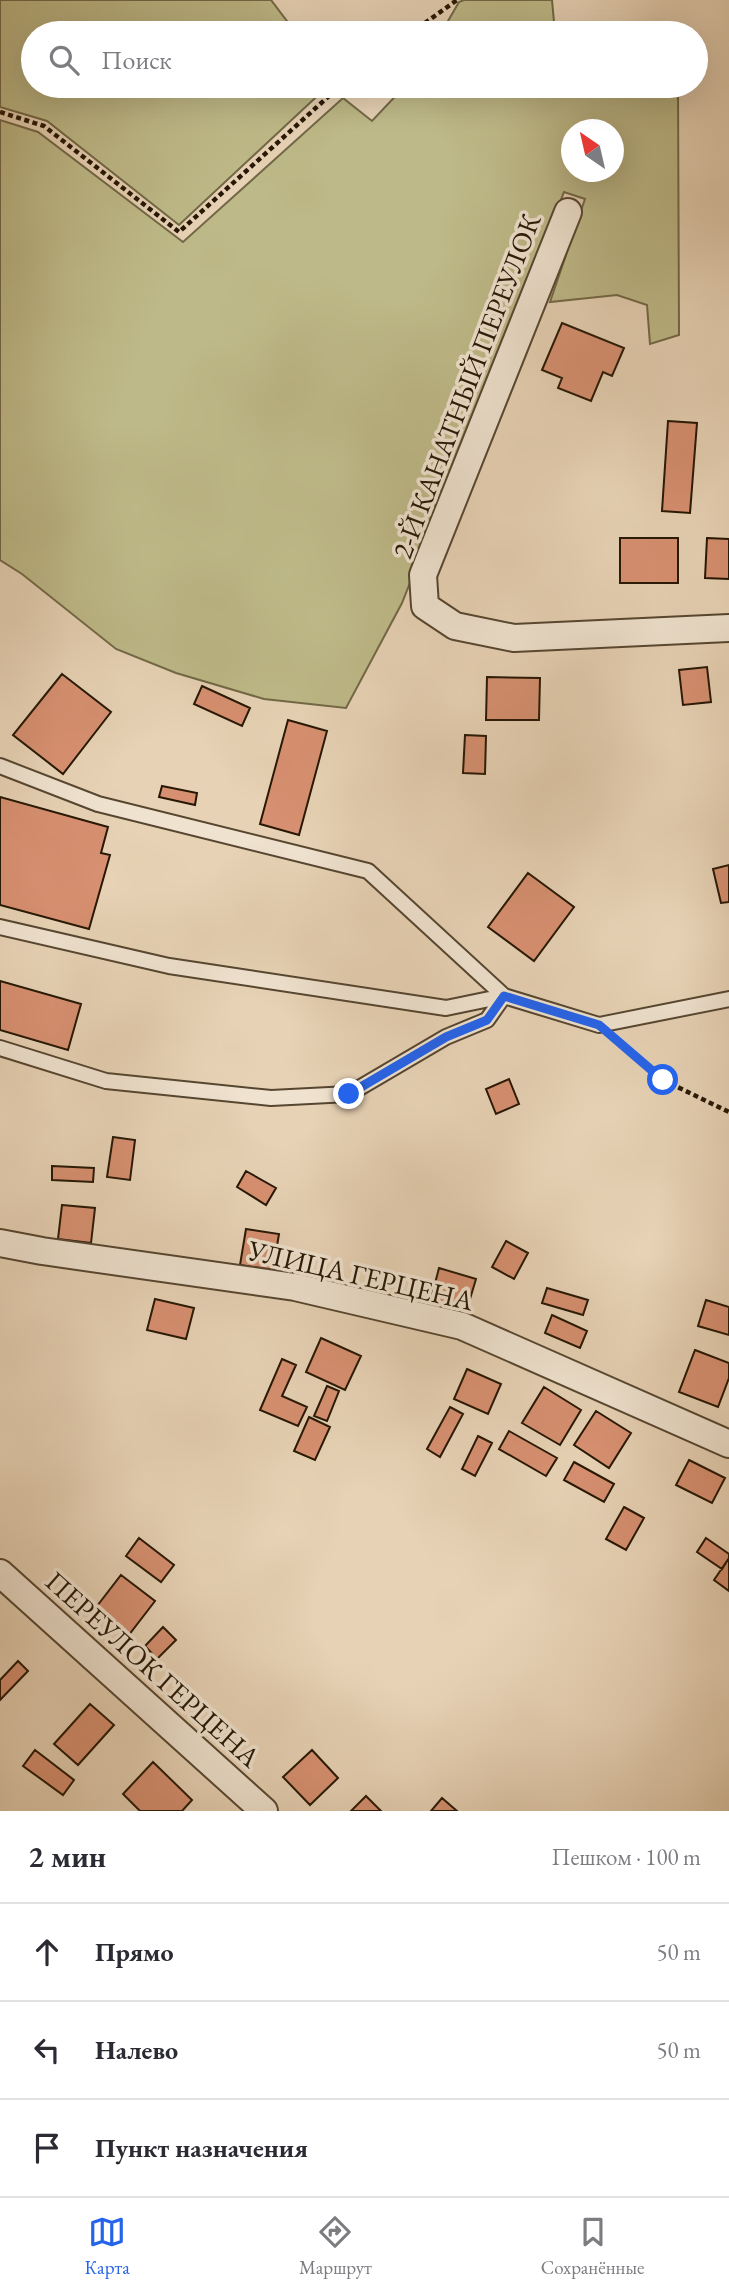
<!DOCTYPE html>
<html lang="ru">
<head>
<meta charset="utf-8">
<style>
	body { margin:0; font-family:"EB Garamond",serif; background:#f2f2f3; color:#2b2b33 }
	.compass { position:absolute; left:561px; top:119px; width:63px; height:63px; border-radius:50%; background:#fff; box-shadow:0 7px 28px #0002; rotate:326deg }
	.stop { position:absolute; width:21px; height:21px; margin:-16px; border:5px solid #2563eb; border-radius:50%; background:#fff }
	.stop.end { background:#2563eb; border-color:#fff; box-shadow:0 2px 7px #0008 }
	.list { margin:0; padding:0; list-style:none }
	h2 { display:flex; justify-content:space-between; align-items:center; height:91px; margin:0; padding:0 28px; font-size:30px }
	h2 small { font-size:23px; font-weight:400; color:#7c7c81 }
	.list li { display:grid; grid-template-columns:46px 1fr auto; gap:21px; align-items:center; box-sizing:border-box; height:98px; padding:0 28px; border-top:2px solid #e1e1e2 }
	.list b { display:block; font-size:26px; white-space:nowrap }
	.list em { font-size:23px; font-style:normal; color:#7c7c81 }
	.icon { flex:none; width:38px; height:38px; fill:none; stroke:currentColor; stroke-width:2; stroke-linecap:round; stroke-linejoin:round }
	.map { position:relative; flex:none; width:729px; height:1811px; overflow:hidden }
	.search { position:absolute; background:#fff; box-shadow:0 7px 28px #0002; left:21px; right:21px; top:21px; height:77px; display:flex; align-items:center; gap:18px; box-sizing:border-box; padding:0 24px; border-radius:38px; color:#7c7c81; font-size:26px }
	.sheet { height:385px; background:#fff }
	nav { display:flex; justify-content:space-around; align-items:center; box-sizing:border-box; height:98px; border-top:2px solid #e1e1e2; background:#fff; font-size:19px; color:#7c7c81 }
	nav a { display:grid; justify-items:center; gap:4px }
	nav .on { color:#2563eb }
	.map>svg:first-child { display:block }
	.green { fill:#beb988; stroke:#726846; stroke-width:2; fill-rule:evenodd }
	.building { fill:#d79071; stroke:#261704; stroke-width:2 }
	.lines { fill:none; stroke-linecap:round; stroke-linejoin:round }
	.service-casing { stroke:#564630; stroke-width:18 }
	.minor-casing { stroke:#564630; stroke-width:30 }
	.path { stroke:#261704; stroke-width:4.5; stroke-dasharray:5 3.5; stroke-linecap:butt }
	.service { stroke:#efe2cf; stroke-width:14 }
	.minor { stroke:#efe2cf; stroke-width:26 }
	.route { stroke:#2563eb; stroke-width:9 }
	.labels { text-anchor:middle; stroke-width:7; stroke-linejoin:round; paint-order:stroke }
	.street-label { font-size:28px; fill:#261704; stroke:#efe2cf }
</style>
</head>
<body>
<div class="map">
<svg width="729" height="1811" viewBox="0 0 729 1811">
	<rect width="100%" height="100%" fill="#e7d2b5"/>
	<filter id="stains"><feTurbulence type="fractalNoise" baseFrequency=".00286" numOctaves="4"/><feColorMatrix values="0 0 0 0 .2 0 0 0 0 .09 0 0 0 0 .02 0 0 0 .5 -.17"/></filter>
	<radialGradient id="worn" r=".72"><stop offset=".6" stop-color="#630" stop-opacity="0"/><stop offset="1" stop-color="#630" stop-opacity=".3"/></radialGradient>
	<path class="green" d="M0,0H271L296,33H33V86H328L179,225L47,121L0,107Z
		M464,0H552L555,33H441L459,2Z
		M405,86H678L679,335L650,344L647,305L617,295L550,302L585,199L564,192L402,603L346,708L264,699L176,673L116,649L22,574L0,560V120L38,132L183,242L343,98L372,121ZM572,130H614V172H572Z"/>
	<path class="building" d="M562,323L624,348L612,376L603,372L591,401L558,388L562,378L542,370Z
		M668,421L697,423L690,513L662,511Z
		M620,538H678V583H620Z
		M707,538L729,539V579L705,578Z
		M707,667L711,702L683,705L679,670Z
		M62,674L111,712L63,774L13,735Z
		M487,677L540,678L539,720H486Z
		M202,686L250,708L242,726L194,704Z
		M288,720L327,731L299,835L260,824Z
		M465,735L486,736L485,774L463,773Z
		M162,786L197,793L195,805L159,797Z
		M0,797L108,827L101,853L110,855L89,929L0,905Z
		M729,865V902L721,903L713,869Z
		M528,873L574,907L534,961L488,927Z
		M0,981L81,1004L68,1050L0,1030Z
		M509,1079L519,1104L496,1114L486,1089Z
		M113,1137L135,1140L130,1180L107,1177Z
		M52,1166L94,1168L93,1182L52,1180Z
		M246,1171L276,1188L266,1205L237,1187Z
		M62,1205L95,1208L91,1243L58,1239Z
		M246,1229L279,1234L273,1270L240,1265Z
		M506,1241L528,1253L514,1279L492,1267Z
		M439,1268L476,1279L467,1309L431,1299Z
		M547,1288L588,1300L583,1315L542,1303Z
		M155,1299L194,1308L186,1339L147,1330Z
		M706,1300L729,1307V1335L698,1326Z
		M552,1315L587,1331L580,1348L545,1333Z
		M321,1338L361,1356L345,1390L306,1372Z
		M695,1350L729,1363V1378L718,1407L679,1392Z
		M282,1359L296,1365L282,1396L307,1407L298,1426L260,1410Z
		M467,1369L501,1384L488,1414L454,1399Z
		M327,1386L339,1391L327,1421L314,1416Z
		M544,1387L581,1410L560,1445L522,1423Z
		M450,1407L463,1414L440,1457L427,1449Z
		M596,1411L631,1433L609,1468L574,1445Z
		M309,1417L330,1427L315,1460L294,1451Z
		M509,1431L557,1458L546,1476L499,1449Z
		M478,1436L492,1443L475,1476L462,1469Z
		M689,1460L725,1478L712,1503L676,1485Z
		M574,1462L614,1484L604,1502L564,1480Z
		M624,1507L644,1518L626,1550L606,1539Z
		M139,1538L174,1565L161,1582L126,1556Z
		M706,1538L729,1554V1558L722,1569L697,1552Z
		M729,1558V1591L714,1580Z
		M121,1575L155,1601L128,1636L94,1610Z
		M163,1627L176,1640L157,1659L145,1646Z
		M18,1661L28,1671L0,1700V1680Z
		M90,1704L114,1725L78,1765L54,1744Z
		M35,1750L74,1780L63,1795L23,1766Z
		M312,1750L338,1778L310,1805L283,1777Z
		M153,1762L192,1800L182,1811H140L123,1794Z
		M366,1796L381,1811H351Z
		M442,1798L457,1811H431Z"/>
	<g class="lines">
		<defs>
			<path id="service" d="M0,766L98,804L368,871L504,996L599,1025L729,999
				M0,927L169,966L446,1008L504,996
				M0,1048L106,1081L271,1098L349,1094L446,1037L487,1020L504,996"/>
			<path id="minor" d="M568,212L423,575L425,606L455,626L514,638L729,628
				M0,1243L42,1251L295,1287L462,1326L729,1444
				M0,1573L264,1811"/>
		</defs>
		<use href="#service" class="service-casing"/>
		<use href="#minor" class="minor-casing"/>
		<path class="path" d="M411,33L457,0
			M0,112L44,126L179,232L340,86
			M618,1041L663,1080L729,1112"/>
		<use href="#service" class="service"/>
		<use href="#minor" class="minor"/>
	</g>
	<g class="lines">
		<path class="route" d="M349,1094L446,1037L487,1020L504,996L599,1025L663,1080"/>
	</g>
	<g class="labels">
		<g class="street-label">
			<text transform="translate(466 386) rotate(-69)" y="10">2-Й КАНАТНЫЙ ПЕРЕУЛОК</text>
			<text transform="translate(361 1275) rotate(13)" y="10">УЛИЦА ГЕРЦЕНА</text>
			<text transform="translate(153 1669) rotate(42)" y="10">ПЕРЕУЛОК ГЕРЦЕНА</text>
		</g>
	</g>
	<rect width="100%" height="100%" filter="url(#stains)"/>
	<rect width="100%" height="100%" fill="url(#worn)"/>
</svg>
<svg class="compass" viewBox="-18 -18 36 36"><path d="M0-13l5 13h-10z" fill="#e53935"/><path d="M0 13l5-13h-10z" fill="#7c7c81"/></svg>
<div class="stop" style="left:663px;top:1080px"></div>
<div class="stop end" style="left:349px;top:1094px"></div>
<div class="search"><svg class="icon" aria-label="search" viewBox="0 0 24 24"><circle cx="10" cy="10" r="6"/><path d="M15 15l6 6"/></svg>Поиск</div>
</div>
<section class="sheet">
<h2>2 мин<small>Пешком · 100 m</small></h2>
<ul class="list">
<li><svg class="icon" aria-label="ahead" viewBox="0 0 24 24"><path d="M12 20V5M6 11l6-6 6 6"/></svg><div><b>Прямо</b></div><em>50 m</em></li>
<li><svg class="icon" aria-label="left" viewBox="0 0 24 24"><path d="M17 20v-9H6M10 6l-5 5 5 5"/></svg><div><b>Налево</b></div><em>50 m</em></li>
<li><svg class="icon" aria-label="arrive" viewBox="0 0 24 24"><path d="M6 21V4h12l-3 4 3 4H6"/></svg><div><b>Пункт назначения</b></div></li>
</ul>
</section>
<nav>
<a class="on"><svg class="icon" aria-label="map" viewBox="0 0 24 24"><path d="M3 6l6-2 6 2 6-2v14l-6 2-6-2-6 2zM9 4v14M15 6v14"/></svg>Карта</a>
<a><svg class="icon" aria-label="directions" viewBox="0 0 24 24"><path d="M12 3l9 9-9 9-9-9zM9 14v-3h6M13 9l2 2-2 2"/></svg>Маршрут</a>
<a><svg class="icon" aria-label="saved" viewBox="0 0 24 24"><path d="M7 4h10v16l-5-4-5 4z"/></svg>Сохранённые</a>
</nav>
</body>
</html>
